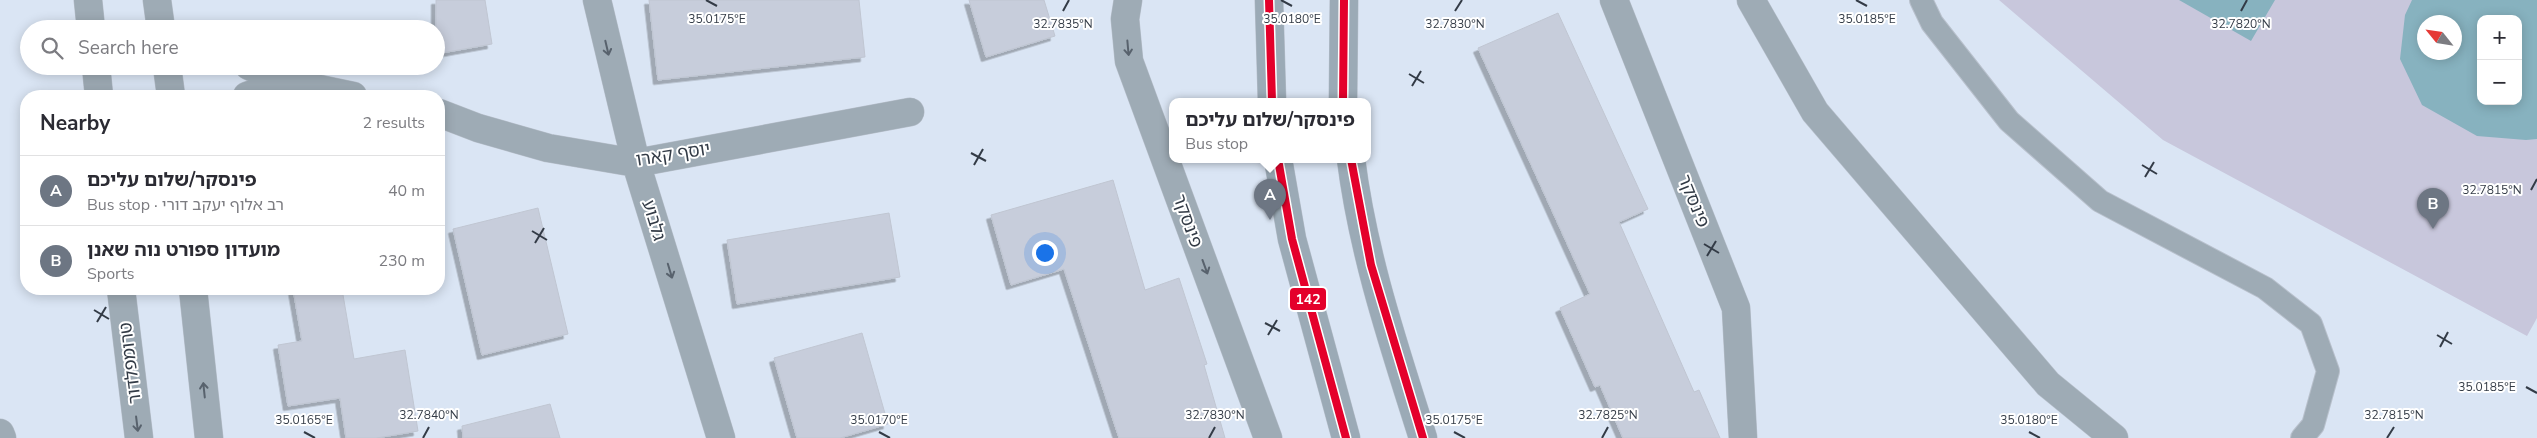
<!DOCTYPE html>
<html lang="en">
<head>
<meta charset="utf-8">
<style>
	body { margin:0; font-family:"Nunito Sans","Noto Sans Hebrew",sans-serif; background:#f7f7f7; color:#2b2b33 }
	.controls { position:absolute; right:15px; top:15px; display:grid; overflow:hidden; border-radius:10px; box-shadow:0 2px 12px #0003 }
	.controls button { width:45px; height:45px; display:grid; place-items:center; padding:0; border:0; border-bottom:1px solid #e1e1e2; background:#fff; color:#2b2b33; font:25px sans-serif }
	.compass { position:absolute; left:2417px; top:15px; width:45px; height:45px; border-radius:50%; background:#fff; box-shadow:0 2px 12px #0003; rotate:300deg }
	.you { position:absolute; left:1044px; top:252px; width:18px; height:18px; margin:-12px; border:4px solid #fff; border-radius:50%; background:#1a73e8; box-shadow:0 0 0 8px #1a73e833 }
	.badge { display:grid; place-items:center; width:32px; height:32px; border-radius:50%; background:#6d7683; color:#fff; font-size:16px; font-weight:700 }
	.pin { position:absolute; translate:-50% -41px; filter:drop-shadow(0 1px 2px #0008) }
	.pin::after { content:''; position:absolute; top:26px; width:18px; height:15px; background:inherit; clip-path:polygon(0 0,100% 0,50% 100%) }
	.popup { position:absolute; left:1169px; top:98px; width:202px; height:65px; box-sizing:border-box; display:grid; place-content:center; border-radius:10px; background:#fff; filter:drop-shadow(0 1px 4px #0005); font-size:16px; white-space:nowrap; color:#7c7c81 }
	.popup b { font-size:19px; color:#2b2b33 }
	.popup::after { content:''; position:absolute; left:50%; top:100%; margin-left:-10px; border:10px solid transparent; border-top-color:#fff }
	.list { margin:0; padding:0; list-style:none }
	h2 { display:flex; justify-content:space-between; align-items:center; height:65px; margin:0; padding:0 20px; font-size:21px }
	h2 small { font-size:16px; font-weight:400; color:#7c7c81 }
	.list li { display:grid; grid-template-columns:32px 1fr auto; gap:15px; align-items:center; box-sizing:border-box; height:70px; padding:0 20px; border-top:1px solid #e1e1e2 }
	.list b { display:block; font-size:19px; white-space:nowrap }
	.list p { margin:0; font-size:16px; white-space:nowrap; color:#7c7c81 }
	.list em { font-size:16px; font-style:normal; color:#7c7c81 }
	.icon { flex:none; width:28px; height:28px; fill:none; stroke:currentColor; stroke-width:2; stroke-linecap:round; stroke-linejoin:round }
	.map { position:relative; flex:none; width:2537px; height:438px; overflow:hidden }
	.search { position:absolute; background:#fff; box-shadow:0 2px 12px #0003; left:20px; top:20px; width:425px; height:55px; display:flex; align-items:center; gap:12px; box-sizing:border-box; padding:0 18px; border-radius:28px; color:#7c7c81; font-size:19px }
	.panel { position:absolute; background:#fff; box-shadow:0 2px 12px #0003; left:20px; top:90px; width:425px; height:205px; border-radius:20px }
	.map>svg:first-child { display:block }
	.green { fill:#c8c7dc; fill-rule:evenodd }
	.water { fill:#87b2bf; fill-rule:evenodd }
	.building { fill:#c7cddb; stroke:#c0c6d2; filter:url(#shadow) }
	.lines { fill:none; stroke-linecap:round; stroke-linejoin:round }
	.service-casing { stroke:#b8c0cc; stroke-width:24 }
	.minor-casing { stroke:#b8c0cc; stroke-width:29 }
	.tertiary-casing { stroke:#b8c0cc; stroke-width:29 }
	.secondary-casing { stroke:#b8c0cc; stroke-width:29 }
	.service { stroke:#9eabb5; stroke-width:22 }
	.minor { stroke:#9eabb5; stroke-width:28 }
	.tertiary { stroke:#9eabb5; stroke-width:28 }
	.secondary { stroke:#9baab6; stroke-width:28 }
	.bus-1-casing { stroke:#fff; stroke-width:11 }
	.bus-1 { stroke:#e4002b; stroke-width:8 }
	.oneway { stroke:#58626d }
	.ticks { fill:none; stroke:#333b46; stroke-width:2 }
	.labels { text-anchor:middle; stroke-width:4; stroke-linejoin:round; paint-order:stroke }
	.street-label { font-size:18px; fill:#333b46; stroke:#fff }
	.ticks-label { font-size:12px; text-anchor:middle; fill:#333b46; stroke:#fff; stroke-width:4; stroke-linejoin:round; paint-order:stroke }
	.line-badge { stroke:#fff; stroke-width:2 }
	.badge-label { font-size:14px; text-anchor:middle; font-weight:bold; fill:#fff }
</style>
</head>
<body>
<div class="map">
<svg width="2537" height="438" viewBox="0 0 2537 438">
	<defs>
		<filter id="shadow"><feDropShadow dx="-4.5" dy="4.5" stdDeviation="0" flood-color="#0004"/></filter>
	</defs>
	<rect width="100%" height="100%" fill="#dae5f4"/>
	<path class="green" d="M1999,0H2537V318L2527,336L2163,140ZM2481,19H2518V101H2481ZM2424,22H2454V52H2424Z"/>
	<path class="water" d="M2179,0H2275L2251,41Z
		M2412,0H2537V139L2526,140L2477,136L2422,105L2400,59L2405,15ZM2481,19H2518V101H2481ZM2424,22H2454V52H2424Z"/>
	<path class="building" d="M436,0H485L492,44L436,54Z
		M649,0H859L865,57L658,80Z
		M969,0H1044L1055,36L986,57Z
		M1558,13L1648,209L1619,222L1694,392L1699,390L1720,438H1623L1600,385L1595,387L1560,308L1590,294L1478,48Z
		M1113,180L1145,290L1179,278L1207,364L1204,365L1225,438H1119L1064,269L1011,285L991,215Z
		M538,208L568,334L482,355L453,229Z
		M889,213L900,277L737,304L727,240Z
		M293,289H342L354,359L405,350L418,431L376,438H346L340,398L288,406L278,345L302,341Z
		M862,333L888,424L840,438H797L774,358Z
		M550,404L560,438H463L462,426Z"/>
	<g class="lines">
		<defs>
			<path id="service" d="M1921,0L1932,23L2009,121L2100,201L2265,288L2311,324L2328,371L2313,425L2302,438"/>
			<path id="minor" d="M597,0L636,163L721,438
				M1128,0L1125,19L1129,61L1268,438
				M1614,0L1736,308L1743,438
				M1751,0L1815,112L2048,384L2114,438
				M249,66L286,82L353,96
				M247,96L286,82
				M439,113L478,128L548,148L636,163L910,112
				M0,433L2,438"/>
			<path id="tertiary" d="M88,0L91,29
				M157,0L161,29
				M96,66L99,96
				M167,66L171,96
				M121,289L139,438
				M193,289L209,438"/>
			<path id="secondary" d="M1269,0L1272,101
				M1343,101L1344,0
				M1278,159L1292,239L1346,438
				M1351,159C1363,255 1394,346 1423,438"/>
		</defs>
		<use href="#service" class="service-casing"/>
		<use href="#minor" class="minor-casing"/>
		<use href="#tertiary" class="tertiary-casing"/>
		<use href="#secondary" class="secondary-casing"/>
		<use href="#service" class="service"/>
		<use href="#minor" class="minor"/>
		<use href="#tertiary" class="tertiary"/>
		<use href="#secondary" class="secondary"/>
		<defs>
			<path id="bus-1" d="M1269,0L1272,101
				M1343,101L1344,0
				M1278,159L1292,239L1346,438
				M1351,159L1371,265L1423,438"/>
		</defs>
		<use href="#bus-1" class="bus-1-casing"/>
		<use href="#bus-1" class="bus-1"/>
	</g>
	<defs><path id="oneway-shaft" d="M-6 0H5M1.5-3L5.5 0L1.5 3" fill="none" stroke-width="1.6" stroke-linecap="round" stroke-linejoin="round" transform="scale(1.25)"/></defs>
	<g class="oneway">
		<use href="#oneway-shaft" transform="translate(607 48) rotate(77)"/>
		<use href="#oneway-shaft" transform="translate(1128 48) rotate(85)"/>
		<use href="#oneway-shaft" transform="translate(1205 267) rotate(70)"/>
		<use href="#oneway-shaft" transform="translate(670 271) rotate(73)"/>
		<use href="#oneway-shaft" transform="translate(204 390) rotate(-96)"/>
		<use href="#oneway-shaft" transform="translate(137 424) rotate(83)"/>
	</g>
	<path class="ticks" d="M706,0L717,6M1281,0L1292,6M1856,0L1867,6M1063,11L1069,0M1455,11L1462,0M2241,11L2247,0M1409,74L1424,83M1412,86L1421,71M971,153L986,161M974,165L983,149M2142,165L2157,174M2145,177L2154,162M2531,190L2537,179M532,231L547,240M535,243L544,228M1704,244L1719,253M1707,256L1716,241M94,310L109,319M97,322L106,307M1265,323L1280,331M1268,335L1277,320M2437,335L2452,344M2440,347L2448,332M2526,387L2537,393M304,432L315,438M879,432L890,438M1454,432L1465,438M2029,432L2040,438M423,438L429,427M1209,438L1215,427M1602,438L1608,427M2387,438L2394,427"/>
	<g class="labels">
		<g class="street-label">
			<text transform="translate(673 154) rotate(-9)" y="6">יוסף קארו</text>
			<text transform="translate(1694 201) rotate(68)" y="6">פינסקר</text>
			<text transform="translate(654 220) rotate(73)" y="6">גלבוע</text>
			<text transform="translate(1188 221) rotate(70)" y="6">פינסקר</text>
			<text transform="translate(130 363) rotate(-97)" y="6">טרומפלדור</text>
		</g>
	</g>
	<g class="ticks-label">
		<text x="717" y="23">35.0175°E</text>
		<text x="1292" y="23">35.0180°E</text>
		<text x="1867" y="23">35.0185°E</text>
		<text x="1063" y="28">32.7835°N</text>
		<text x="1455" y="28">32.7830°N</text>
		<text x="2241" y="28">32.7820°N</text>
		<text x="2492" y="194">32.7815°N</text>
		<text x="2487" y="391">35.0185°E</text>
		<text x="429" y="419">32.7840°N</text>
		<text x="1215" y="419">32.7830°N</text>
		<text x="1608" y="419">32.7825°N</text>
		<text x="2394" y="419">32.7815°N</text>
		<text x="304" y="424">35.0165°E</text>
		<text x="879" y="424">35.0170°E</text>
		<text x="1454" y="424">35.0175°E</text>
		<text x="2029" y="424">35.0180°E</text>
	</g>
	<rect class="line-badge" x="1289" y="287" width="38" height="24" rx="5" fill="#e4002b"/>
	<g class="badge-label">
		<text x="1308" y="304">142</text>
	</g>
</svg>
<div class="controls">
<button>+</button>
<button>−</button>
</div>
<svg class="compass" viewBox="-18 -18 36 36"><path d="M0-13l5 13h-10z" fill="#e53935"/><path d="M0 13l5-13h-10z" fill="#7c7c81"/></svg>
<div class="you"></div>
<div class="pin badge" style="left:1270px;top:220px">A</div>
<div class="popup"><b>פינסקר/שלום עליכם</b>Bus stop</div>
<div class="pin badge" style="left:2433px;top:229px">B</div>
<div class="search"><svg class="icon" aria-label="search" viewBox="0 0 24 24"><circle cx="10" cy="10" r="6"/><path d="M15 15l6 6"/></svg>Search here</div>
<section class="panel">
<h2>Nearby<small>2 results</small></h2>
<ul class="list">
<li><span class="badge">A</span><div><b>פינסקר/שלום עליכם</b><p>Bus stop · רב אלוף יעקב דורי</p></div><em>40 m</em></li>
<li><span class="badge">B</span><div><b>מועדון ספורט נוה שאנן</b><p>Sports</p></div><em>230 m</em></li>
</ul>
</section>
</div>
</body>
</html>
